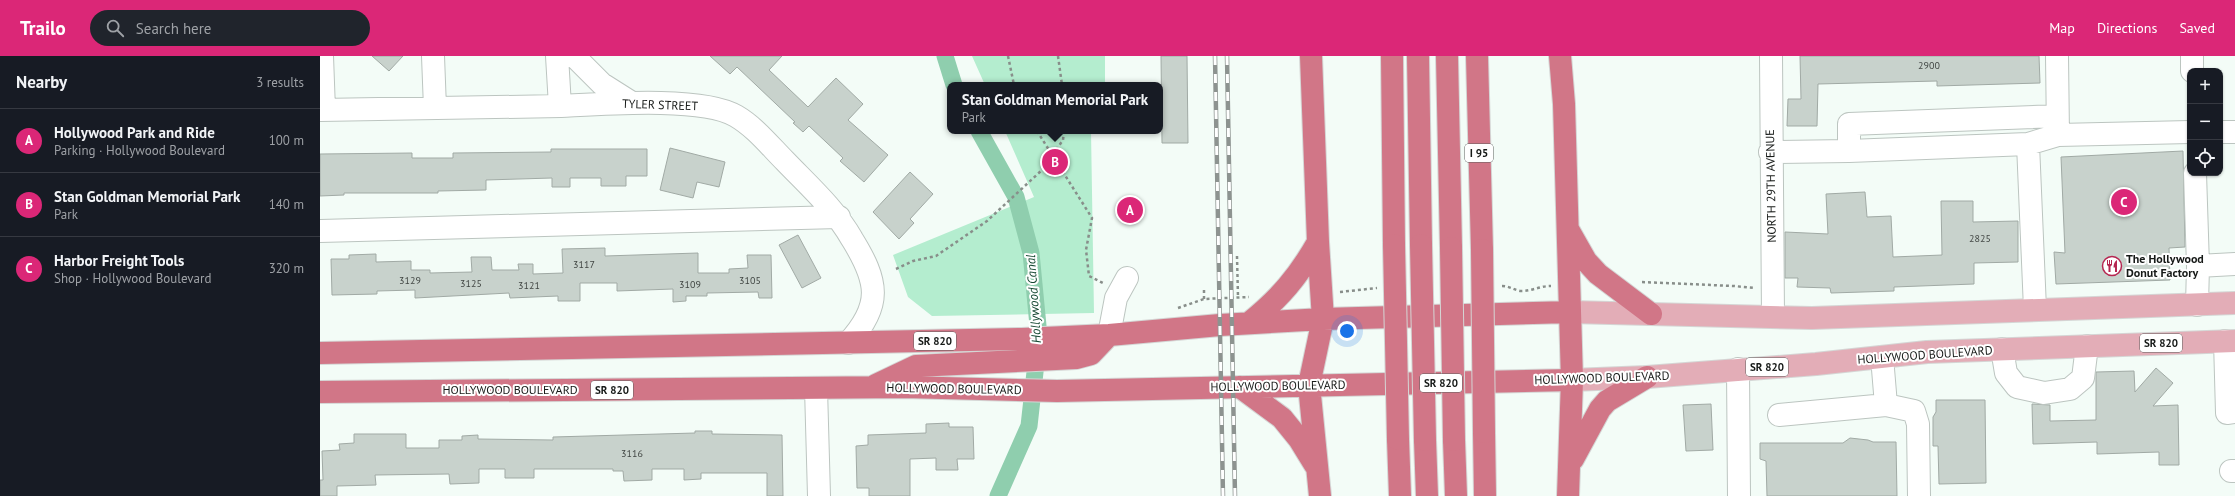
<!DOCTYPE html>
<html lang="en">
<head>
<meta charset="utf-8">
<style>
	body { margin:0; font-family:"PT Sans",sans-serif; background:#20242c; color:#f1f3f6 }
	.controls { position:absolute; right:12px; top:12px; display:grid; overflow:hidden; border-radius:8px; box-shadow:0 1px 3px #0004 }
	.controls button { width:36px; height:36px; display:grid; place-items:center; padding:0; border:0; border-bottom:1px solid #363941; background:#171b24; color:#f1f3f6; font:20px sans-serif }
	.you { position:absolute; left:1027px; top:275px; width:14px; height:14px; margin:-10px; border:3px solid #fff; border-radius:50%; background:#1a73e8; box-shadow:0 0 0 6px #1a73e833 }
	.badge { display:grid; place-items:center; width:26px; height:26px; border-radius:50%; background:#db2777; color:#fff; font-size:13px; font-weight:700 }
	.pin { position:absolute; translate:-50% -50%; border:2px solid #fff; box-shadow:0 1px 4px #0006 }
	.popup { position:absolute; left:627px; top:26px; width:216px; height:52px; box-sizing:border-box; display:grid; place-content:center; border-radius:8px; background:#171b24; filter:drop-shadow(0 1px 3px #0005); font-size:13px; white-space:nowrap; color:#9ea1a6 }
	.popup b { font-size:15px; color:#f1f3f6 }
	.popup::after { content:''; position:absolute; left:50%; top:100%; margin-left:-8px; border:8px solid transparent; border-top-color:#171b24 }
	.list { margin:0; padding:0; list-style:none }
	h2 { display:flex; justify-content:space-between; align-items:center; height:52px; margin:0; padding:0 16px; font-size:17px }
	h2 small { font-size:13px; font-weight:400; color:#9ea1a6 }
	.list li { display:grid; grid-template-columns:26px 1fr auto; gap:12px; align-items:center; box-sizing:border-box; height:64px; padding:0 16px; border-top:1px solid #363941 }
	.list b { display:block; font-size:15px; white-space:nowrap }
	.list p { margin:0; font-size:13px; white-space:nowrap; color:#9ea1a6 }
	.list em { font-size:13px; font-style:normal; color:#9ea1a6 }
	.icon { flex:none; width:22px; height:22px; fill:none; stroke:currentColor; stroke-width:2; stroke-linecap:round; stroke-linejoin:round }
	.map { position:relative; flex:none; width:1915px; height:440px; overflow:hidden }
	header { display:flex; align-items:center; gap:24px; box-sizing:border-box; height:56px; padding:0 20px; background:#db2777; color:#fff }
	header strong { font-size:19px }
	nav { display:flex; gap:22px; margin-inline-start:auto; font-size:14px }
	.search { width:280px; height:36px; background:#20242c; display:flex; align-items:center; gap:10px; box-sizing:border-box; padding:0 14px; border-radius:22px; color:#9ea1a6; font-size:15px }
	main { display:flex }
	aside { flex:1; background:#171b24 }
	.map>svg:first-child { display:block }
	.green { fill:#b4edcf }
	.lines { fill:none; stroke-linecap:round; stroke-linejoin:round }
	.canal { stroke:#8fceae; stroke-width:17 }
	.building { fill:#c8d2cc; stroke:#a1aaa5 }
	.minor-casing { stroke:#bcc5c0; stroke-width:24 }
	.major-casing { stroke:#d5d6d5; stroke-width:24 }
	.highway-casing { stroke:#d5d6d5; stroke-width:24 }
	.path { stroke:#888e8a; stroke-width:2.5; stroke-dasharray:3 3; stroke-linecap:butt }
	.minor { stroke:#fff; stroke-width:22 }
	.major { stroke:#e3adb7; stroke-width:22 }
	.highway { stroke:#d17687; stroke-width:22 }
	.rail-casing { stroke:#8d9390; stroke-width:4.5 }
	.rail { stroke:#fff; stroke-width:3; stroke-dasharray:9; stroke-linecap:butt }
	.highway-bridge-casing { stroke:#d5d6d5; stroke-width:24; stroke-linecap:butt }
	.highway-bridge { stroke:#d17687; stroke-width:22 }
	.labels { text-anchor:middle; stroke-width:4; stroke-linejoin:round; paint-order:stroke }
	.number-label { font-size:10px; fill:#424744 }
	.shield { fill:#fff; stroke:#5c5e5d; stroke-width:1 }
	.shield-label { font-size:11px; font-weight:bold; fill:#161917 }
	.street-label { font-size:12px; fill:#161917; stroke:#fff }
	.poi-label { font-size:12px; font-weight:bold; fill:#161917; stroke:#fff; text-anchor:start }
	.water-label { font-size:13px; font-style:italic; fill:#154731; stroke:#fff }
</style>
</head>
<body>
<header>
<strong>Trailo</strong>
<div class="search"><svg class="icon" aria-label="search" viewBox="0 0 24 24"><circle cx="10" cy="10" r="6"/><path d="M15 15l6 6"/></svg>Search here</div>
<nav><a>Map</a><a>Directions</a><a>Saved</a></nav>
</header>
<main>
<aside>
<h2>Nearby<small>3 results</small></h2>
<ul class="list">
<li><span class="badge">A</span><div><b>Hollywood Park and Ride</b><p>Parking · Hollywood Boulevard</p></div><em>100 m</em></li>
<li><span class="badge">B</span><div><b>Stan Goldman Memorial Park</b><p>Park</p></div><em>140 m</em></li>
<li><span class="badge">C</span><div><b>Harbor Freight Tools</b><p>Shop · Hollywood Boulevard</p></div><em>320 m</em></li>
</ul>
</aside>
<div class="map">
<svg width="1915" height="440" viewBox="0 0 1915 440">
	<rect width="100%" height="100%" fill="#f3fcf7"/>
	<path class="green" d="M652,0H785V29H665Z
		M685,75H771L774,257L612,260L588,241L573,199L714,141Z"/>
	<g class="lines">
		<path class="canal" d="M625,0L634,29
			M659,75L696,141L711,197L719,280L709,370L678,440"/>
	</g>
	<path class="building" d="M52,0H83L69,15Z
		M390,0H462L449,14L488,51L516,22L543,48L528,64L568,99L544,126L520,105L523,102L489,70L483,76L473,67L475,66L417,11L410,18Z
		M841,0H867L868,87H842Z
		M1480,0H1719L1720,27L1617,30V25L1498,28L1497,70H1467L1468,43H1481Z
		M350,92L405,106L399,131L377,126L373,142L340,134Z
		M231,93H327V120H306V130H281V122H250V131H232V122L166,124V134L118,135V137H24V139L0,140V98L92,97V102H133V97L231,96Z
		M1863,95L1865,191L1849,192L1850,224L1736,228L1734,196L1745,197L1741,101Z
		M590,116L613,138L590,163L594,167L579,183L553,156Z
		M1545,136L1547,161L1571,160L1573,201L1622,199L1621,145H1653V166L1698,165V206L1654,207V228L1574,231V235L1511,237L1510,232L1477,231L1478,222H1465V176L1508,178L1506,138Z
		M478,179L501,222L482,232L459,189Z
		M285,192V200L378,197V217H409V213L428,212L427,199H451L452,242H439L438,236L387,237V240H366V245L353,246V233L297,235V227H260V245H238V240L190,242L189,237L95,242V234L57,235V238L12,239L11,203H29V199L56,198V206L91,205V214H110V217L152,216L151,201H171L172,214H199L198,208H213V218L243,217L242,193Z
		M1836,312L1853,327L1833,350L1858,349L1859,409H1839V396L1777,398V386L1713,388L1712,348L1730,349V365L1776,364V316L1814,315L1815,336Z
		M1616,344H1665L1666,427L1619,428L1618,390H1613V361L1616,356Z
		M1391,348L1393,394L1366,395L1363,349Z
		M629,367V371H653L654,403H637L638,414H616V402L590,403V440H549V432H537L536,390L548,389V379L606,377V368Z
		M375,375H392V378L462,379L463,440H447V417H381V423L364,424V413H332V424L304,425L303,415H293V413H214V422H185V413H159V427L130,428L129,418L55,419L56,429L17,430V440H0V424H3L2,395L20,394L19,388L34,387V378H86V392H119V384H142V380L158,379V383L233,384V381L375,377Z
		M1530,382L1548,384L1553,386H1576L1577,440H1447L1446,405L1440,403V387H1523Z"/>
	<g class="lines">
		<defs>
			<path id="minor" d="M2,0L4,54
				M113,0L115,52
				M237,0L240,50
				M254,0L282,28L312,47
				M1451,0L1453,260
				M1737,0L1738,79L1870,76
				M1872,0V15
				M0,54C80,53 160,52 241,50C281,48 383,40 416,60C435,71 450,90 465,105C489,130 515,153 532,183C558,225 563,249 528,287
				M1900,76H1915
				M1708,88L1715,253
				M1529,95L1708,88L1738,79
				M1450,96L1529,95V68L1737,60
				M1875,117L1878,210
				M0,175L519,161
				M1877,249L1878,210L1915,208
				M789,279L796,242L807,222
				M1905,285L1907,357L1915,356
				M1682,293L1686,317L1697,331L1724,337L1750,333L1763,322L1767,290
				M1562,301L1566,349
				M1418,313L1419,440
				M496,332L499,440
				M1459,359L1566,349L1594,355L1598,368L1599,440
				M1911,415H1915"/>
			<path id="major" d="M1250,256L1492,262L1915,247
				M1252,324L1327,321L1496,308L1607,296L1915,285"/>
			<path id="highway" d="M991,0L998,186L1003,263L989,329L1000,440
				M1072,0L1074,189
				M1098,0L1101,189
				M1127,0L1131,192
				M1157,0L1162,194
				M1240,0L1244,48L1252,324L1248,440
				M1249,175L1266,205L1278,218L1331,258
				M929,267C960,242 978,221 998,186
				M0,297L702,283L789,279L900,269L1003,263L1250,256
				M556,329L596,310L756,302L771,298L789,279
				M920,331L962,362L979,383L995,409
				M0,336L584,331L737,335L1252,324
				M1164,376L1165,440
				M1078,383L1080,440
				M1105,384L1107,440
				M1134,384L1136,440
				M1253,403L1280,353L1287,345L1327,321"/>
		</defs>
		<use href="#minor" class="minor-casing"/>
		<use href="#major" class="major-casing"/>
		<use href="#highway" class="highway-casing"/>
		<path class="path" d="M688,0L694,29
			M738,0L742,29
			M717,75L772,162L766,194L769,220L783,227
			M917,200L918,241
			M576,213L593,205L616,200L667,165L722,114L743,84L744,75
			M1322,226L1414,230L1435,232
			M1182,230C1189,230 1194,234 1201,235C1212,235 1220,230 1231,230
			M884,234V243
			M1020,236L1057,232
			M858,252L884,243L929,241"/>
		<use href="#minor" class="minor"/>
		<use href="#major" class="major"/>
		<use href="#highway" class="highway"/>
		<defs>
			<path id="rail" d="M895,0L903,440
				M907,0L915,440"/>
		</defs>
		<use href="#rail" class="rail-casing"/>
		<use href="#rail" class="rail"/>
		<defs>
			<path id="highway-bridge" d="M1074,189L1078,383
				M1101,189L1105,384
				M1131,192L1134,384
				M1162,194L1164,376"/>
		</defs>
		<use href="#highway-bridge" class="highway-bridge-casing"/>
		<use href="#highway-bridge" class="highway-bridge"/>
	</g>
	<defs>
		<symbol id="restaurant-ring" viewBox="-11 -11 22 22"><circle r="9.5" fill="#fff" stroke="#b62651" stroke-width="1.5"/><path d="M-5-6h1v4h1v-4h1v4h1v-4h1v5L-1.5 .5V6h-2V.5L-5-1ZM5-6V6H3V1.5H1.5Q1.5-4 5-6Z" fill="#b62651"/></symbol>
	</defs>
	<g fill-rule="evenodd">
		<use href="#restaurant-ring" x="1781" y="199" width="22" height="22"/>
	</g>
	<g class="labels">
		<g class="number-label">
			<text x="1609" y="13">2900</text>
			<text x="1660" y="186">2825</text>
			<text x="264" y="212">3117</text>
			<text x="90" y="228">3129</text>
			<text x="430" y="228">3105</text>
			<text x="151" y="231">3125</text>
			<text x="370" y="232">3109</text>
			<text x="209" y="233">3121</text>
			<text x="312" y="401">3116</text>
		</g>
		<g class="shield">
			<rect x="1145" y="88" width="28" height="18" rx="3"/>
			<rect x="594" y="276" width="42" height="18" rx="3"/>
			<rect x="1820" y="278" width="42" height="18" rx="3"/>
			<rect x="1426" y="302" width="42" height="18" rx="3"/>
			<rect x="1100" y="318" width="42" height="18" rx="3"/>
			<rect x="271" y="325" width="42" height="18" rx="3"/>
		</g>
		<g class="shield-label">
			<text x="1159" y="101">I 95</text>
			<text x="615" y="289">SR 820</text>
			<text x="1841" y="291">SR 820</text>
			<text x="1447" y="315">SR 820</text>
			<text x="1121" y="331">SR 820</text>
			<text x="292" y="338">SR 820</text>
		</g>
		<g class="street-label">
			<text transform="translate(340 49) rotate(2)" y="4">TYLER STREET</text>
			<text transform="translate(1451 130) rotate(-91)" y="4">NORTH 29TH AVENUE</text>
			<text transform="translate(1605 299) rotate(-4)" y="4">HOLLYWOOD BOULEVARD</text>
			<text transform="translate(1282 322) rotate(-2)" y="4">HOLLYWOOD BOULEVARD</text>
			<text transform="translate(958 330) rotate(-1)" y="4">HOLLYWOOD BOULEVARD</text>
			<text transform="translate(634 333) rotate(1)" y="4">HOLLYWOOD BOULEVARD</text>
			<text x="190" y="338">HOLLYWOOD BOULEVARD</text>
		</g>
		<g class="poi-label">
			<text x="1806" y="207">The Hollywood<tspan x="1806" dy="14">Donut Factory</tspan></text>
		</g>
		<g class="water-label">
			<text transform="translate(713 243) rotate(-94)" y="5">Hollywood Canal</text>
		</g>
	</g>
</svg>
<div class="controls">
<button>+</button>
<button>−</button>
<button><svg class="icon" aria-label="locate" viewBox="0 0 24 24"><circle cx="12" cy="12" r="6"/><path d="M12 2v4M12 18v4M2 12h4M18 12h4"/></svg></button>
</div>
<div class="you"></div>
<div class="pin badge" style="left:810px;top:154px">A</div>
<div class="pin badge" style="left:735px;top:106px">B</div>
<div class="popup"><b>Stan Goldman Memorial Park</b>Park</div>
<div class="pin badge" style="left:1804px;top:146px">C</div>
</div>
</main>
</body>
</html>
